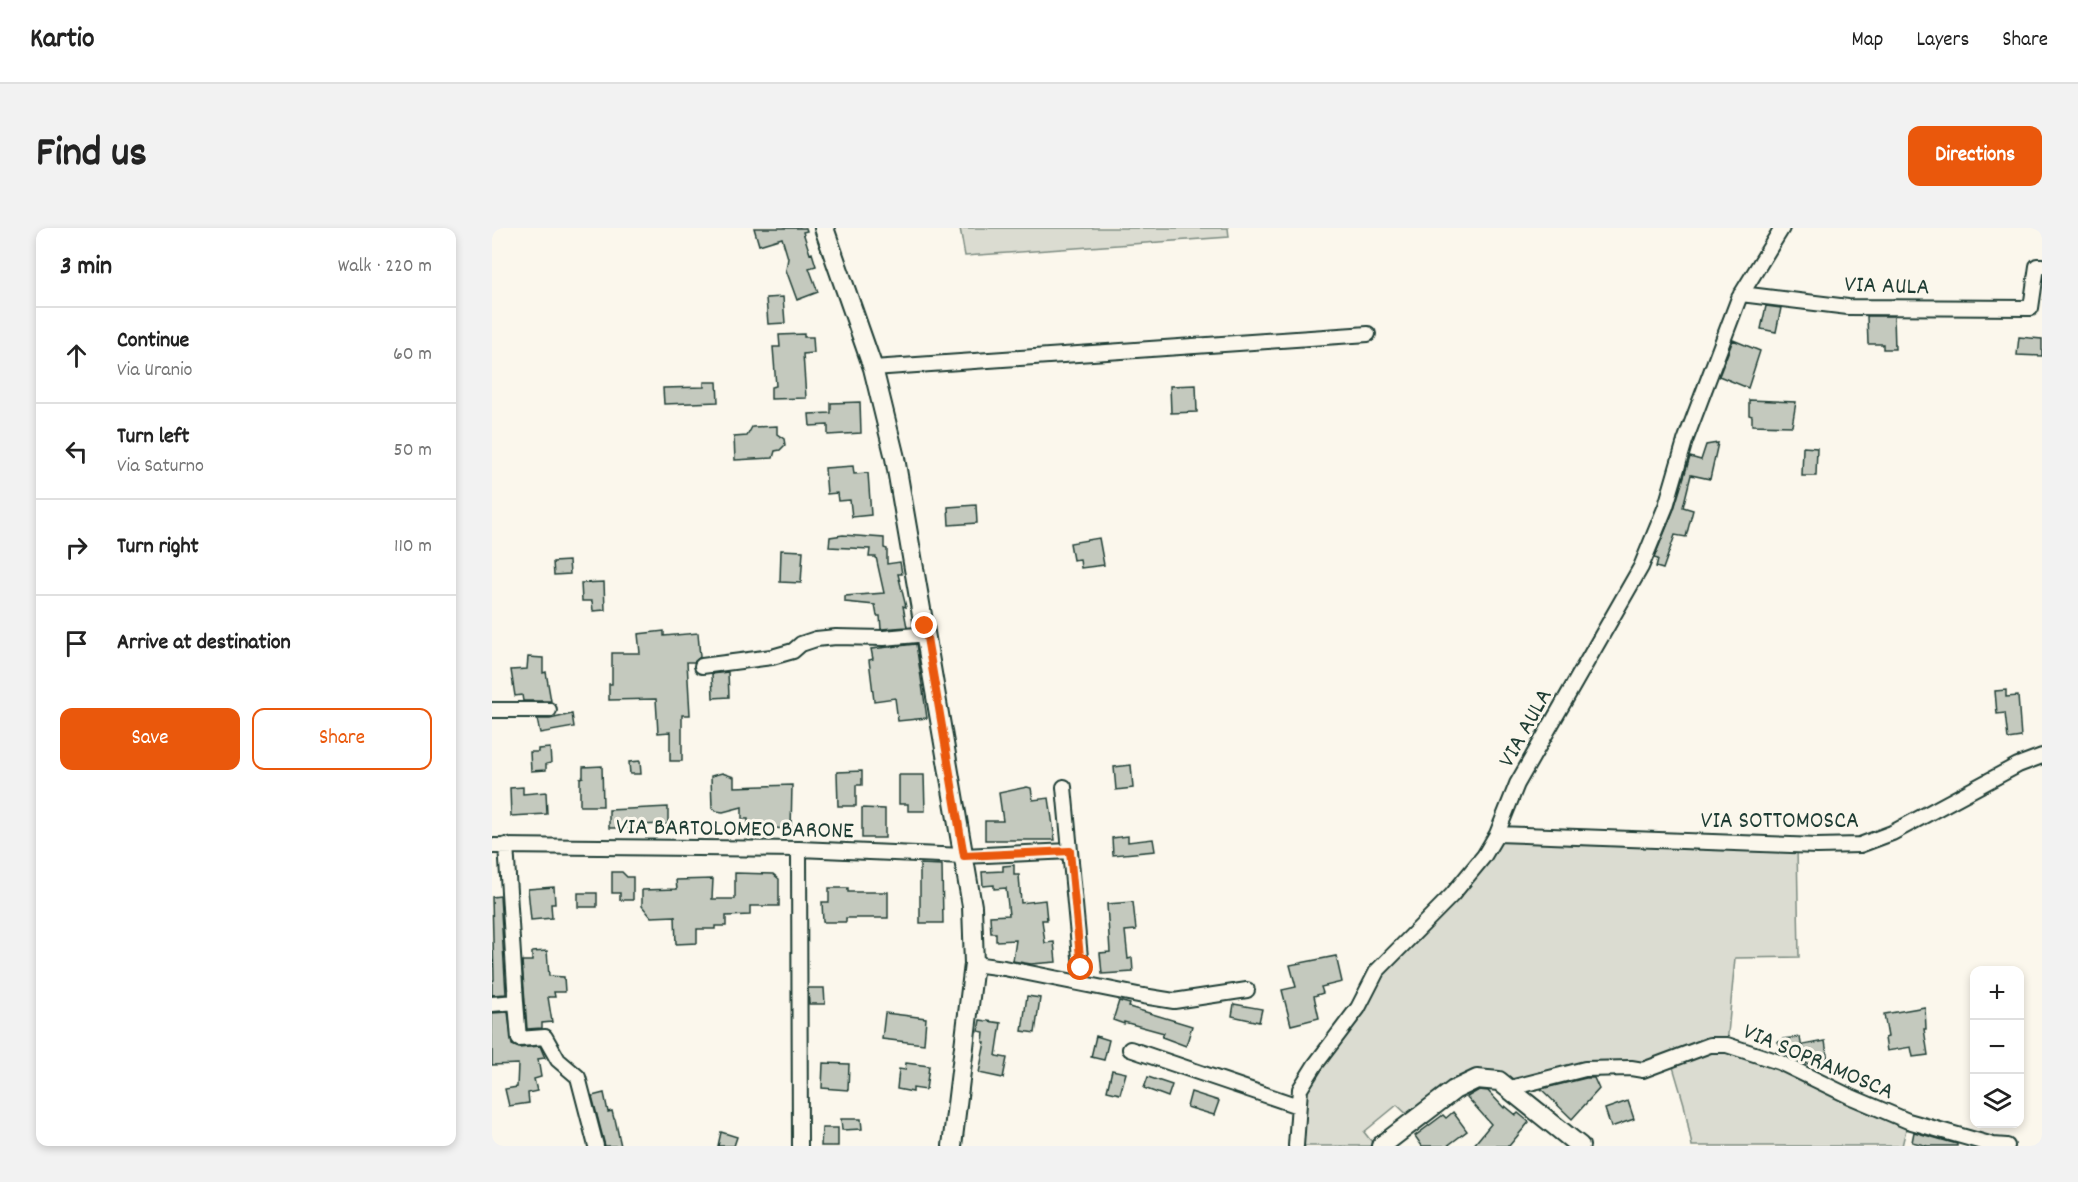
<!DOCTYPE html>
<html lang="en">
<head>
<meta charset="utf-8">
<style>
	body { margin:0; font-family:Dekko,sans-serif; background:#f2f2f2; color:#222 }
	.controls { position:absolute; right:18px; bottom:18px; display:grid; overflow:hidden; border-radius:12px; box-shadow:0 3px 9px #0003 }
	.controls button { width:54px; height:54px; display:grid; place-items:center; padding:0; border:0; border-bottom:2px solid #e0e0e0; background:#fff; color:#222; font:30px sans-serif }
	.stop { position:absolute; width:18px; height:18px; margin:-14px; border:4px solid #ea580c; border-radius:50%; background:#fff }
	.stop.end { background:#ea580c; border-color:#fff; box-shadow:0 2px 6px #0008 }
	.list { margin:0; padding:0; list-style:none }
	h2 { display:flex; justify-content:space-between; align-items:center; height:78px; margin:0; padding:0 24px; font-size:26px }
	h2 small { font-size:20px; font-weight:400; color:#767676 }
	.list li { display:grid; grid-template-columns:39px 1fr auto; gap:18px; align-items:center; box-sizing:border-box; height:96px; padding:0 24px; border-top:2px solid #e0e0e0 }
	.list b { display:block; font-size:22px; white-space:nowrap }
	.list p { margin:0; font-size:20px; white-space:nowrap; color:#767676 }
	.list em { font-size:20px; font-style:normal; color:#767676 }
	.actions { display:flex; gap:12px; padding:18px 24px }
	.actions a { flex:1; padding:14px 0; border:2px solid #ea580c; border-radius:12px; text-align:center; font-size:21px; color:#ea580c }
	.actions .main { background:#ea580c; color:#fff }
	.icon { flex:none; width:33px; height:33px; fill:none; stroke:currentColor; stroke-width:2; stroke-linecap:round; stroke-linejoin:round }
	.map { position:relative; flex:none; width:1550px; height:918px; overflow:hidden; border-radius:12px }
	header { display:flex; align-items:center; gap:36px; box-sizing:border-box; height:84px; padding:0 30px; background:#fff; border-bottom:2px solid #e0e0e0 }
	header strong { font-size:28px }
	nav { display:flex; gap:33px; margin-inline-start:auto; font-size:21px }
	.intro { display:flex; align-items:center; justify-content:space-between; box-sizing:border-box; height:144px; padding:0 36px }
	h1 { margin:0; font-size:42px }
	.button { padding:15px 27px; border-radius:12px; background:#ea580c; color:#fff; font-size:21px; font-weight:700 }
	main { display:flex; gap:36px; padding:0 36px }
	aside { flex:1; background:#fff; border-radius:12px; box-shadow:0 3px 9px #0003 }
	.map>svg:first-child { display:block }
	.green { fill:#dbdcd1; stroke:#7d8c82; stroke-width:1.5 }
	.building { fill:#c4c9be; stroke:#1f3d34; stroke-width:1.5 }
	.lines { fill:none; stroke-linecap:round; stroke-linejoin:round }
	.minor-casing { stroke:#1f3d34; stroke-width:18 }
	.major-casing { stroke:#1f3d34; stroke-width:22 }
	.minor { stroke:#fbf7ec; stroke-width:14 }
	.major { stroke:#fbf7ec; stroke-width:18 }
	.route { stroke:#ea580c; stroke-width:8 }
	.labels { text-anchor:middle; stroke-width:6; stroke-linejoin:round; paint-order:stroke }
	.street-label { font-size:24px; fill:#1f3d34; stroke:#fbf7ec }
</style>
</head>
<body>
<header>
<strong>Kartio</strong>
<nav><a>Map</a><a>Layers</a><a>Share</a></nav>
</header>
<div class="intro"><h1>Find us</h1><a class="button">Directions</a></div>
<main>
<aside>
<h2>3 min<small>Walk · 220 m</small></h2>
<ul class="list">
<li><svg class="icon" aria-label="ahead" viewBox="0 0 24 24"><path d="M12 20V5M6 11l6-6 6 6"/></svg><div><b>Continue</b><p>Via Uranio</p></div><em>60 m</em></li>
<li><svg class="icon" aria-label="left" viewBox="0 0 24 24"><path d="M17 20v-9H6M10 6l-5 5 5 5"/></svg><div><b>Turn left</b><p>Via Saturno</p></div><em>50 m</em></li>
<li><svg class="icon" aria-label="right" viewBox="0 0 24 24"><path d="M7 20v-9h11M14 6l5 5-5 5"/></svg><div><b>Turn right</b></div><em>110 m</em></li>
<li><svg class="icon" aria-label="arrive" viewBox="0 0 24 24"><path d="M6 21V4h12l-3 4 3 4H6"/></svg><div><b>Arrive at destination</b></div></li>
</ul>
<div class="actions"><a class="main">Save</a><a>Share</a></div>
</aside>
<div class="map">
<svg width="1550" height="918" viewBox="0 0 1550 918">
	<rect width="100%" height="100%" fill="#fbf7ec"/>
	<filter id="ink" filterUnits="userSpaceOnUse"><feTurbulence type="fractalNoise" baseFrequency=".0167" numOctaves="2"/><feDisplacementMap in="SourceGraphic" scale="12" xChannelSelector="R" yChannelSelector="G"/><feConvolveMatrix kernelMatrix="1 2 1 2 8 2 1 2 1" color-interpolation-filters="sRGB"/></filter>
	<g filter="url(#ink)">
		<path class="green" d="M468,0H736L737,9L473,28Z
			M1005,606L1305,618L1307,729L1243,730L1235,817L1416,893L1410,918H1200L1192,876L1179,832L1118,840L1018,860L985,851L922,893L905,877L872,904L883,918H804L806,878L885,743Z"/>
		<path class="building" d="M262,0H314L315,3L311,4L318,26L320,25L324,38L317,40L326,64L305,72L294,42L296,30L290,10L267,17Z
			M291,69L293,95L276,96L274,70Z
			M1274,78L1289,80L1284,104L1269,101Z
			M1375,88H1402L1403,121H1391V116H1376Z
			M312,106V109H321L322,125L311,126L314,170L279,171V159L284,158L281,119H288L287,107Z
			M1527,109L1550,111V128L1525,127Z
			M1241,112L1268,123L1256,160L1227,148Z
			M212,154H225L226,174L172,176L171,160L212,159Z
			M704,157L705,184L679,185L678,158Z
			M1257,172L1304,174L1300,198L1260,197V188L1257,187Z
			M368,174L369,205L336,207V197L318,198L317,186L339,185V175Z
			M285,198V206L292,211L293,217L288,222L283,223L281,230L243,232L242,209L255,208L260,199Z
			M1226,215L1218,251L1199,247L1191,279L1201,282L1194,309L1183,307L1171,341L1164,339L1166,331L1162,330L1182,281L1198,229L1209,232L1214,217Z
			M1311,219L1325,220L1324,248H1310Z
			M361,238L362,246L376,245L379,287L360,289L358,272L346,273L345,265L335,266L333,240Z
			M484,277L485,295L457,297L456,279Z
			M351,307L392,310V320L395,321V336L408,334L410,346H406L414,379L411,378L415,399L389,401L388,388H385L383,377L353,374V368L392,365L384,329H377L378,321L337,319L338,309Z
			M607,310L612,337L589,340L588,331L581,332L578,315Z
			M289,322L311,323L309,355L288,354Z
			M77,333L78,346L62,347L61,334Z
			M112,354L113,382L101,383L100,373H90L89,355Z
			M172,403V408L206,405L208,429L202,434H195L198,487H190V533H178V504L166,505L164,471L117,472V456H120V425H148L146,406Z
			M424,416L435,490L406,493L403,470L382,473L377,432L381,431L379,421Z
			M36,429L51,430V445L54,444L59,473H31L30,467L23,468L19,442L35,441Z
			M236,444L237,469L221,470L220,446Z
			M1514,462V469L1526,468L1529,509L1516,511L1513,485L1505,486L1503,463Z
			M80,486L82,499L48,505L45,491H58Z
			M58,520L59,535L54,536V542L39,543L38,524H46V521Z
			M148,533L149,546H138L137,534Z
			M639,537L641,560L624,562L622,539Z
			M110,538L111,578H88V550L91,549V539Z
			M370,543V557H364V578H346L345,544Z
			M230,545L242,549V559L300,557L299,601L279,600V595H256V591H250V579L231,584L224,583L220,580L219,548Z
			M407,547H432L433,583H416V576H407Z
			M31,559V566L54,564L55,586L19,588L18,560Z
			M535,559L539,560L541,572L557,570L563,612H493V593H511L507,565Z
			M176,579V596L144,597V600H117V582Z
			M370,580L393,581V610H370Z
			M636,608V614L661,611L663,623L621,627L620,610Z
			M428,636L450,637L451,695H428Z
			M522,637V647H527L529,675L553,672L555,692H550L553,715L562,714L564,734L539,736L521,733L524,712L504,713V705H499L498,688L517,687L514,660L502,661V657L491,658L490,644L511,643V638Z
			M120,644H130L135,649H141V672H128V665H120Z
			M243,645L281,646L287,651V678H258V687L234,688V698H223V701H205V715L184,716L183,688L159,689L150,678V662L185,661L184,652L221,651L220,671H243Z
			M62,659L63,676H59L60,690L39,692L36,661Z
			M337,660H356V664H396V690H354V694H331L330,674H337Z
			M86,665H105V679H86Z
			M8,668L14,766L0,767V753L2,752L0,669Z
			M641,674L644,702L633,703L636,731L640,730L641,744L610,746L608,725L618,724L615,676Z
			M55,723L57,748L72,749L73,764H62L63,769H56L60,794L50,795V800L35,801L30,733H40V724Z
			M844,728L850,754L829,759L831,765L822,768L827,790L799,797L790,762L804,759L798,737Z
			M316,760H332L333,776H317Z
			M535,768L548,770L543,805L530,803Z
			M627,773L638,776L637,779L700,798L694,818L670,809L672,805L632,794V796L621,792Z
			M742,776L770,781L767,794L740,788Z
			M1433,779L1434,801H1432L1436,827L1421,829L1419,819L1395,823L1393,810L1396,809L1392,786Z
			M16,784L20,817L27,820L48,818L53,830L46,831L49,849L42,851L45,863L36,865L37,875L17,878L13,861L25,859L26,836L0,837V785Z
			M393,785L434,790L432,816L390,811Z
			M488,792L509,795L504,828L515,830L511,850L487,845L493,814H491L492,804L486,803Z
			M604,808L617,812L612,832L599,829Z
			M1308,809L1310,822L1293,824L1286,814L1291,813V811Z
			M1333,813L1336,833L1314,836L1311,817Z
			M331,835L357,836L356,862L330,860Z
			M414,835L437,838L434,862L421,860V864L405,861L407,841L413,842Z
			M620,842L634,845L628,866L615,863Z
			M656,849L680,857L676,869L652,860Z
			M1094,850H1102L1107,861L1080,891L1049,861Z
			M987,862L996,863L1012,880L1013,878L1024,887L1026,885L1037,894L1017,918H981L999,896L975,869Z
			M699,864L727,873L722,887L695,879Z
			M112,865L116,884L120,883L122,891H123L129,918H113L100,868Z
			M1136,873L1142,891L1119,899L1113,881Z
			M961,884L975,903L955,918H930L923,908L951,887L954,890Z
			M349,891H369L370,901L350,902Z
			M330,900H346V918H329Z
			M229,904L245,909L242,918H226Z
			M1422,904L1465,916V918H1436L1420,914Z"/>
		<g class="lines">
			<defs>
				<path id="minor" d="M1249,66L1356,79L1539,80L1545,38H1550
					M381,140L876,106
					M210,438L280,429L301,423L309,416L324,411L344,409L392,410L435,406
					M0,482H57
					M572,559L589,740
					M1005,606L1325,618L1368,617L1400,605L1526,537L1550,528
					M0,618L307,621L472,628L578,623
					M307,621L308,918
					M482,736L512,740L651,768L682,773L755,762
					M24,774L27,811L53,809L66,832L86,849L104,918
					M0,776L24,774L14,617
					M638,821L806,878
					M1018,860L1093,841L1139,840L1151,842L1218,817H1235L1287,834L1357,868L1416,893L1501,917L1515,918
					M804,918L808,861L823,837L866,780L885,743L960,667L992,628L1005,606L1025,556L1149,339L1174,278L1193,213L1247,70L1290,0"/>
				<path id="major" d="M332,0L381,140L403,230L480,678L482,736L460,918
					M889,918L962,862L985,851L1007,853L1088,918"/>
			</defs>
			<use href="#minor" class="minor-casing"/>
			<use href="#major" class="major-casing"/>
			<use href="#minor" class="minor"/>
			<use href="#major" class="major"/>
		</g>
	</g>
	<g class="lines" filter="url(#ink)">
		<path class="route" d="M433,398L472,628L578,623L589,740"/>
	</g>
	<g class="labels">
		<g class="street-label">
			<text transform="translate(1395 56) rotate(2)" y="8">VIA AULA</text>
			<text transform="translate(1032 499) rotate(-61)" y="8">VIA AULA</text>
			<text x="1288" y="599">VIA SOTTOMOSCA</text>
			<text transform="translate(243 599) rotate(1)" y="8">VIA BARTOLOMEO BARONE</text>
			<text transform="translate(1327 832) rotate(23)" y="8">VIA SOPRAMOSCA</text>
		</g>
	</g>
</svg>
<div class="controls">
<button>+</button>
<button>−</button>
<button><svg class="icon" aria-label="layers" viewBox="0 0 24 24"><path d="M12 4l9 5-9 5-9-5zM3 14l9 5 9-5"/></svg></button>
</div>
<div class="stop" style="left:589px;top:740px"></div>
<div class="stop end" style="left:433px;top:398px"></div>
</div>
</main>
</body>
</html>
